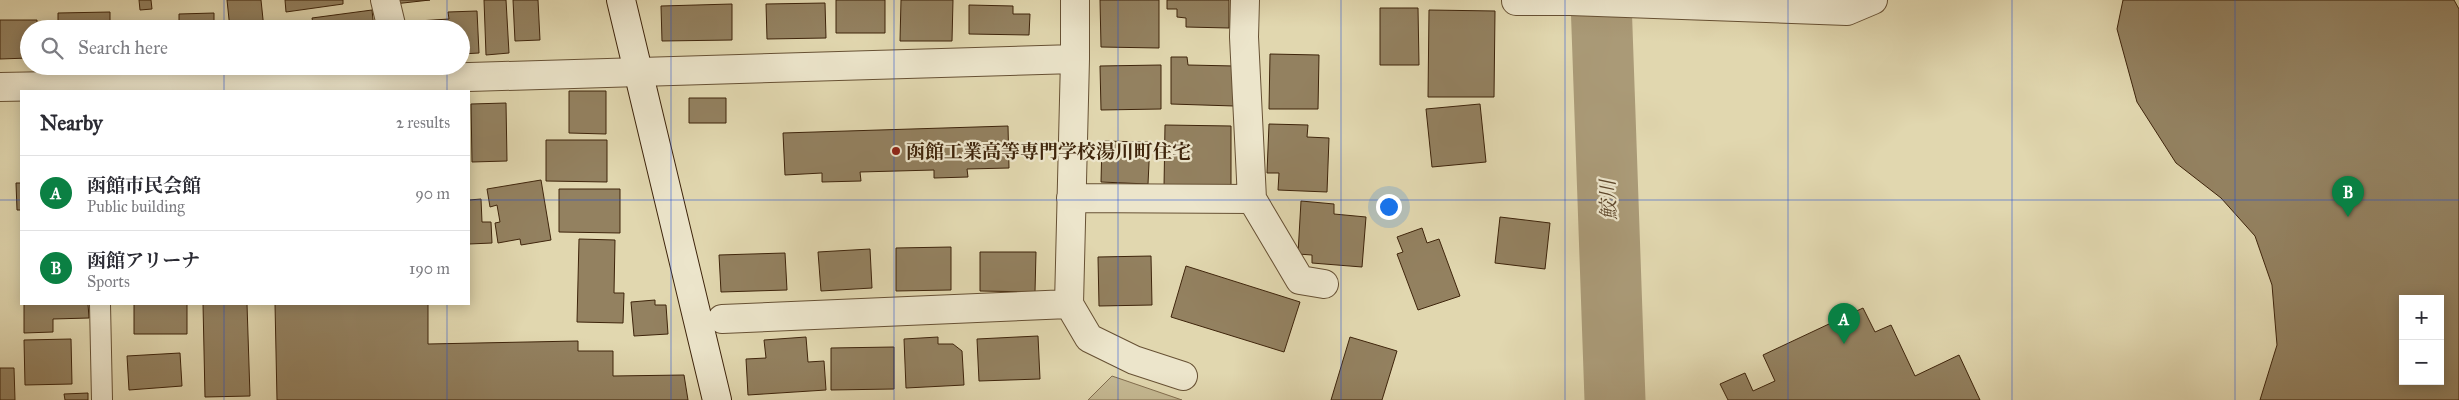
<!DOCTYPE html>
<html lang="en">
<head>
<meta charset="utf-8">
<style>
	body { margin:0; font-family:"IM FELL Great Primer","Noto Serif JP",serif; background:#f7f7f7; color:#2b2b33 }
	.controls { position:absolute; right:15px; bottom:15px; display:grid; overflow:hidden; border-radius:0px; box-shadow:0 2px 12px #0003 }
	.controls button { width:45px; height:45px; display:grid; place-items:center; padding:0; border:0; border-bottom:1px solid #e1e1e2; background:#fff; color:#2b2b33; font:25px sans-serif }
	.you { position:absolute; left:1388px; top:206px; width:18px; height:18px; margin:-12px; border:4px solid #fff; border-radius:50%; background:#1a73e8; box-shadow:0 0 0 8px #1a73e833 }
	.badge { display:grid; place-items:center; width:32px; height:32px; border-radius:50%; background:#0b8043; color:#fff; font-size:16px; font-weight:700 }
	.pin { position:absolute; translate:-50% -41px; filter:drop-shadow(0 1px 2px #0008) }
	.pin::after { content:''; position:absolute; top:26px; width:18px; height:15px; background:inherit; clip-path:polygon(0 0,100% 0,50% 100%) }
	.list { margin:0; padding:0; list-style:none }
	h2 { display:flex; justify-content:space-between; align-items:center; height:65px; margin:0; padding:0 20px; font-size:21px }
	h2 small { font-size:16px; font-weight:400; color:#7c7c81 }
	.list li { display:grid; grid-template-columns:32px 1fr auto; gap:15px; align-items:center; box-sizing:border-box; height:75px; padding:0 20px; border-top:1px solid #e1e1e2 }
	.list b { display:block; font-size:19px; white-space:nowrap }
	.list p { margin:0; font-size:16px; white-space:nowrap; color:#7c7c81 }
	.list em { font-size:16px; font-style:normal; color:#7c7c81 }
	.icon { flex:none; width:28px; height:28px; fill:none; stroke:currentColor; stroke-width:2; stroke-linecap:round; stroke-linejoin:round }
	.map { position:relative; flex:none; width:2459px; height:400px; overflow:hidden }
	.search { position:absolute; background:#fff; box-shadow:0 2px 12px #0003; left:20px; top:20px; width:450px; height:55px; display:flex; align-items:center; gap:12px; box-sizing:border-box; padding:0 18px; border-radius:28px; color:#7c7c81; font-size:19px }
	.panel { position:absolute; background:#fff; box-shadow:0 2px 12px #0003; left:20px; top:90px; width:450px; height:215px; border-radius:0px }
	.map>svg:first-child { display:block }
	.green { fill:#c5b993; stroke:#826e4f }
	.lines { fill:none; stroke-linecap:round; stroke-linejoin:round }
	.river { stroke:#aa9a77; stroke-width:61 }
	.building { fill:#938160; stroke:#3e240b; fill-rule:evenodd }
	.lane-casing { stroke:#675134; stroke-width:22 }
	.street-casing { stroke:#675134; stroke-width:30 }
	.secondary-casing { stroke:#3e240b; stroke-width:30 }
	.lane { stroke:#ece5cb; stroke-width:20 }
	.street { stroke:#ece5cb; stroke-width:28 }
	.secondary { stroke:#ece5cb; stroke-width:28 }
	.grid { fill:none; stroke:#1d4ed8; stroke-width:1; stroke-opacity:0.55 }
	.poi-dot { fill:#8f2418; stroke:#ece5cb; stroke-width:2 }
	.labels { text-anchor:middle; stroke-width:4.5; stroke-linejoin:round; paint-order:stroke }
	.poi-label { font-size:19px; font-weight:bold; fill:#3e240b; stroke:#ece5cb; text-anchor:start }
	.water-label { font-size:20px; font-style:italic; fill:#5e472b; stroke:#ece5cb }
</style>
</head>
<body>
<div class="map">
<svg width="2459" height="400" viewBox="0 0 2459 400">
	<rect width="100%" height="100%" fill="#e1d7af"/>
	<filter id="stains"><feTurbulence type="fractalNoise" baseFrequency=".004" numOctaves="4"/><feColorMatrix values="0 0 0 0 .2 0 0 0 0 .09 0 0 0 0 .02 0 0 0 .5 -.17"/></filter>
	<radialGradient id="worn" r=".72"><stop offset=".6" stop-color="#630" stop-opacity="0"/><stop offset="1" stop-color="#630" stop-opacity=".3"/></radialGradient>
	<path class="green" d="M1112,376L1182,400H1088Z"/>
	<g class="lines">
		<path class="river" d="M1601,0L1615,400"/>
	</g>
	<path class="building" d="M139,0H151L152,9L140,10Z
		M227,0H261L264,29H230Z
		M285,0H343V4L286,12Z
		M393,0H430L394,4Z
		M484,0H506L509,53L486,55Z
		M513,0H538L540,40L515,41Z
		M836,0H885V33H836Z
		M901,0H953L952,41H900Z
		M1100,0H1159V48L1101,47Z
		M1167,0H1229V28L1186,27V18L1177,17V9H1167Z
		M2123,0H2454L2459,9V400H2260L2277,345L2272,285L2255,236L2221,198L2176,163L2137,102L2117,29ZM2403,299H2440V381H2403Z
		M825,3L826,38L767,39L766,4Z
		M732,4V40L662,41L661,6Z
		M969,5L1013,6V14H1030L1029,35L969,34Z
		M1380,8H1418L1419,65H1380Z
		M372,10L374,29H314L312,18Z
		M1429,10L1495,11L1494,97H1428Z
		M477,11L479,53L461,54V29H418V21L449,19L448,12Z
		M110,12V29H58V13Z
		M214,13V29H153L179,28V14Z
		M0,20H37V29H29V58L0,59Z
		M1270,54L1319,55L1318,109H1269Z
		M1171,57H1187L1188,65L1234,66V106L1171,104Z
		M1161,65V109L1101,110L1100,66Z
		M569,91H606V134L569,133Z
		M689,98H726V123H689Z
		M506,103L507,161L472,162L471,104Z
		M1480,104L1486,162L1432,167L1426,109Z
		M1269,124L1308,125L1307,137L1329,138L1327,192L1278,190L1279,173H1267Z
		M1165,125L1231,126V188L1164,187Z
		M1008,126L1009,168L967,169L968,177L934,178V170L860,172L861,181L822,182V173L785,175L783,133Z
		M546,140H607V182L546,181Z
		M1102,141L1150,142L1148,184L1101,182Z
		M541,180L551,240L521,245L520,239L498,243L495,223L500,222L497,205L490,207L487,189Z
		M16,183H21V210H17Z
		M559,189H620V233L559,232Z
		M481,199L482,222H491L492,243L469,244V200Z
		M1301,201L1334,204V214L1366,217L1362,267L1312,263V255L1298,254Z
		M1500,217L1550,223L1545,269L1495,263Z
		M1422,228L1427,243L1439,239L1460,296L1418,310L1397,254L1403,252L1397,237Z
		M579,239L615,240L614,293H624L623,323L577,322Z
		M951,247V290L896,291V248Z
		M870,249L872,288L821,291L818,252Z
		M980,252H1036L1035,292L980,291Z
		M785,253L787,290L721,292L719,255Z
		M1151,256L1152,305L1099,306L1098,257Z
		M1186,266L1300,302L1284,352L1171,317Z
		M655,300V305H666L668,334L634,336L631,302Z
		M24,304H88L89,318L53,319V332L24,333Z
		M134,304H187V334H134Z
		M203,304H247L250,396L205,397Z
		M275,304H428V344L578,341V351H613V376L684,375L688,400H277Z
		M1863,308L1875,332L1891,325L1915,376L1959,355L1980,400H1728L1720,384L1745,373L1753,391L1775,381L1763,355Z
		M1038,336L1040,379L979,381L977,339Z
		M806,337L808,362L824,361L826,390L748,395L746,359L766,358L764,340Z
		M938,337V344H953L962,351L964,385L906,388L904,339Z
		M1350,337L1397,351L1382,400H1331Z
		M71,339L72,384L25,385L24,340Z
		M894,347V389L831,390V348Z
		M180,353L182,386L129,390L127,356Z
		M0,368H14L15,400H0Z
		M88,393V400H65L64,394Z"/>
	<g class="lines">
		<defs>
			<path id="lane" d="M100,304L102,400"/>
			<path id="street" d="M385,0L392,29
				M1075,0V59L1069,304L1089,338L1134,360L1183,376
				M1245,0L1244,37L1252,199L1300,280L1324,284
				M1516,1H1570L1847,11L1873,0
				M0,87L404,79L1075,59
				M1071,198L1252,199
				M722,319L1069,304"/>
			<path id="secondary" d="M621,0L717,400"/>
		</defs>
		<use href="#lane" class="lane-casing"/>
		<use href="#street" class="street-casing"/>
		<use href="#secondary" class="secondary-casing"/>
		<use href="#lane" class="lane"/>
		<use href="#street" class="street"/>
		<use href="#secondary" class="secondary"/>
	</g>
	<path class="grid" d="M224,0V29M447,0V29M671,0V400M894,0V400M1118,0V400M1341,0V400M1565,0V400M1788,0V400M2012,0V400M2235,0V400M224,66V91M447,66V91M0,200H21M469,200H2459M224,304V400M447,304V400"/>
	<circle class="poi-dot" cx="896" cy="151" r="5"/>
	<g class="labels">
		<g class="poi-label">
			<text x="906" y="158">函館工業高等専門学校湯川町住宅</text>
		</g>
		<g class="water-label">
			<text transform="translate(1608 200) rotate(-92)" y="7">鮫川</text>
		</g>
	</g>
	<rect width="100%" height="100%" filter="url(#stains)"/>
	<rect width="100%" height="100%" fill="url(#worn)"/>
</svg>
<div class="controls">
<button>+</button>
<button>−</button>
</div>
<div class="you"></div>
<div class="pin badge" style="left:1844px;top:344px">A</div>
<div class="pin badge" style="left:2348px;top:217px">B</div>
<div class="search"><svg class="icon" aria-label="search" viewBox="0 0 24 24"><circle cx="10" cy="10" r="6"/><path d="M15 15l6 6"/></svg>Search here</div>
<section class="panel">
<h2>Nearby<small>2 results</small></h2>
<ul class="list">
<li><span class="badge">A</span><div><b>函館市民会館</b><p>Public building</p></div><em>90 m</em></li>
<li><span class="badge">B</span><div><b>函館アリーナ</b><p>Sports</p></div><em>190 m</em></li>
</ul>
</section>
</div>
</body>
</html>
